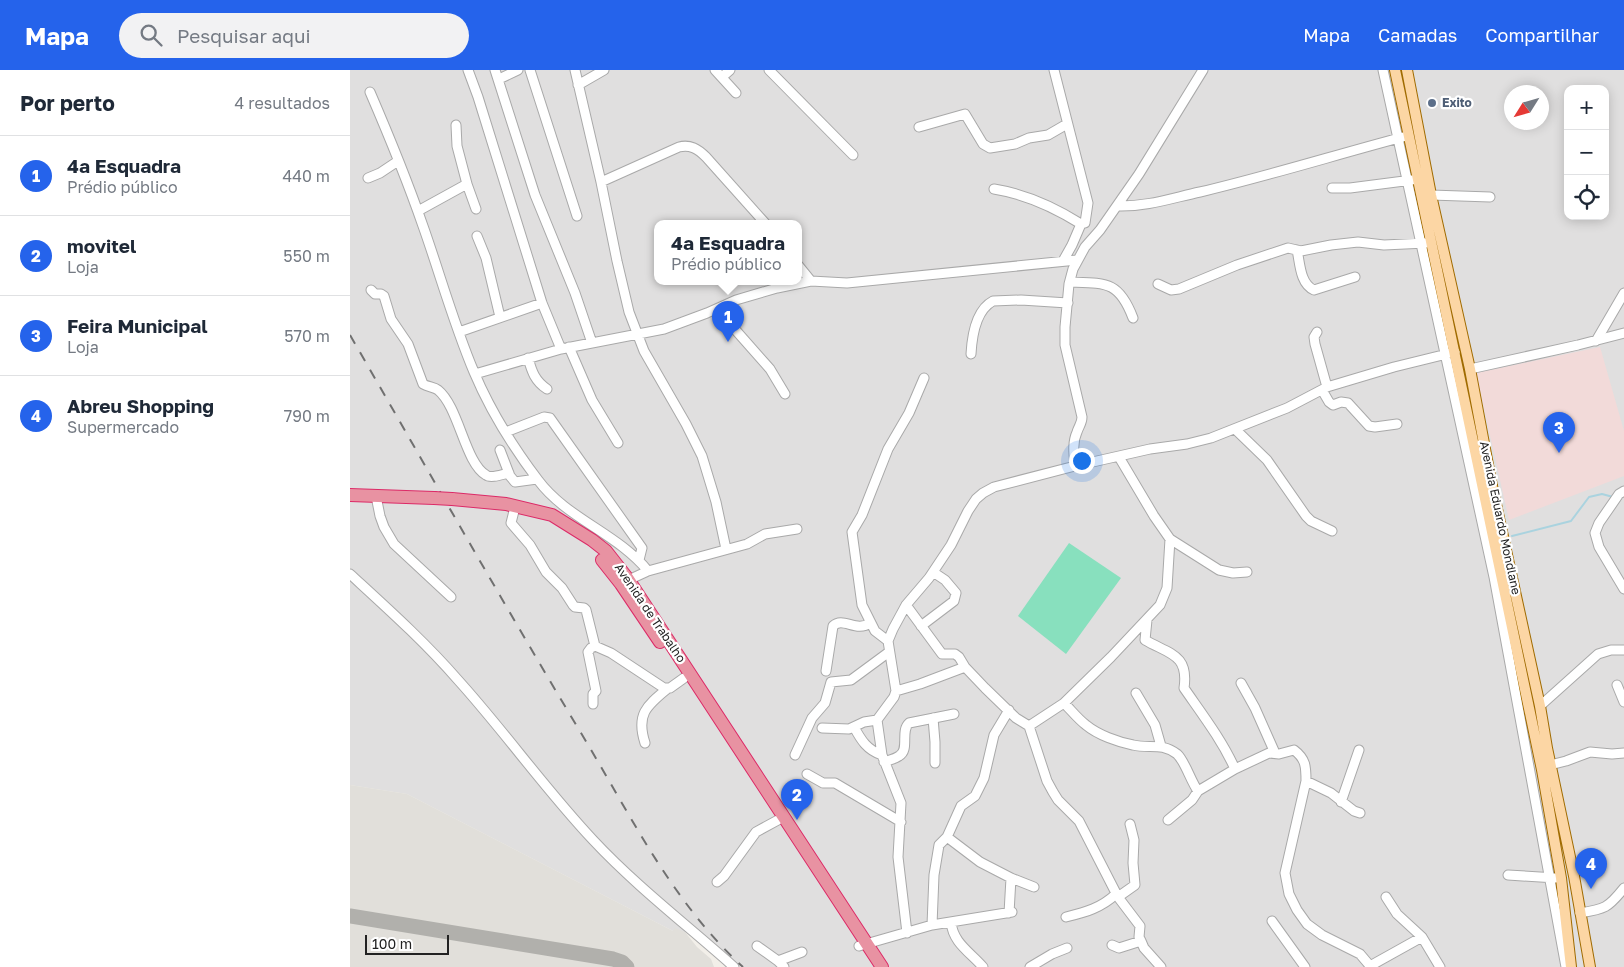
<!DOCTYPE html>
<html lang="pt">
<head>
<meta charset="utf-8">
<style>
	body { margin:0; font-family:"Golos Text",sans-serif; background:#f2f2f3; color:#1f2937 }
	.controls { position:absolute; right:15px; top:15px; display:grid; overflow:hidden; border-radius:10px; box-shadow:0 2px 12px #0003 }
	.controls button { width:45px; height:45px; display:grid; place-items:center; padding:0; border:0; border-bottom:1px solid #e0e1e3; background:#fff; color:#1f2937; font:25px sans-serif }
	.compass { position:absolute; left:1154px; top:15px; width:45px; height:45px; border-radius:50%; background:#fff; box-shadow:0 2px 12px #0003; rotate:233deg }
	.scale { position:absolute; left:15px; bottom:12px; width:84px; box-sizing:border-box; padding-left:5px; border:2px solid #222; border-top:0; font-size:14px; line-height:18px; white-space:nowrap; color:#222; -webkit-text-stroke:4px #fff; paint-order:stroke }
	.you { position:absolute; left:731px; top:390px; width:18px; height:18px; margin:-12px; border:4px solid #fff; border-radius:50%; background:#1a73e8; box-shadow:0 0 0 8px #1a73e833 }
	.badge { display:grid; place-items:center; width:32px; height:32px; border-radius:50%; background:#2563eb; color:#fff; font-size:16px; font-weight:700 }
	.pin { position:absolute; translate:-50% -41px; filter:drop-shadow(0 1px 2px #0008) }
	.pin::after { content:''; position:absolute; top:26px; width:18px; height:15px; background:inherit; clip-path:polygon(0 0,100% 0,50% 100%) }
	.popup { position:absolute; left:304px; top:150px; width:148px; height:65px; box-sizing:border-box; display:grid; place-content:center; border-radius:10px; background:#fff; filter:drop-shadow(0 1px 4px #0005); font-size:16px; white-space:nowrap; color:#747a83 }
	.popup b { font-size:19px; color:#1f2937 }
	.popup::after { content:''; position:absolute; left:50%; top:100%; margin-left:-10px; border:10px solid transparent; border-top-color:#fff }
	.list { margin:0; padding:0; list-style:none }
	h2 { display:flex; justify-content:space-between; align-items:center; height:65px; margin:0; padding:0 20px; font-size:21px }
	h2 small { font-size:16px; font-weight:400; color:#747a83 }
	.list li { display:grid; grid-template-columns:32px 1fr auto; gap:15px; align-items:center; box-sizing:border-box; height:80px; padding:0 20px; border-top:1px solid #e0e1e3 }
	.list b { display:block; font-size:19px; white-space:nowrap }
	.list p { margin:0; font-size:16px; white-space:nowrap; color:#747a83 }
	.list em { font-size:16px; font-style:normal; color:#747a83 }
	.icon { flex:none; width:28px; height:28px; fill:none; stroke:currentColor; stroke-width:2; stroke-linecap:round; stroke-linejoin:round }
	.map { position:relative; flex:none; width:1274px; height:897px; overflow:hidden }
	header { display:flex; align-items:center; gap:30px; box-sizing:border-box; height:70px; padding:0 25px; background:#2563eb; color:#fff }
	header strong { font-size:24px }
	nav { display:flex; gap:28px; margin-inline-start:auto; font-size:18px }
	.search { width:350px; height:45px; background:#f2f2f3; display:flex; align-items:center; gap:12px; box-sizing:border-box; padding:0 18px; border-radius:28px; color:#747a83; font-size:19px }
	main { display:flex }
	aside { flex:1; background:#fff }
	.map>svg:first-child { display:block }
	.residential { fill:#e0dfdf; fill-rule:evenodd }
	.commercial { fill:#f2dad9 }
	.airport { fill:#e1dfda }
	.pitch { fill:#88e0be }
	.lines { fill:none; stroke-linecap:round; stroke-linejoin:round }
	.stream { stroke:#aad3df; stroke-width:2 }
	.taxiway { stroke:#b1b0ac; stroke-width:15 }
	.minor-casing { stroke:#a9a9a9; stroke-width:11 }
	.major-casing { stroke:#a06b00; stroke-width:12 }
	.highway-casing { stroke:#dc2a67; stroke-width:14 }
	.minor { stroke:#fff; stroke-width:9 }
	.major { stroke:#fcd6a4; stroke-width:10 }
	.highway { stroke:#e892a2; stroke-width:12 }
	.rail { stroke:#707070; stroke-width:2; stroke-dasharray:10 10; stroke-linecap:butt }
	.highway-bridge-casing { stroke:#dc2a67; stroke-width:14; stroke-linecap:butt }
	.highway-bridge { stroke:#e892a2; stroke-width:12 }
	.service-dot { fill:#5c6f8a; stroke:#fff; stroke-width:2 }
	.labels { text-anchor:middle; stroke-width:4.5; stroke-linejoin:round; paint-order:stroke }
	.service-label { font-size:12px; font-weight:bold; fill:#4e5e75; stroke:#fff; text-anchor:start }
	.street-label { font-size:12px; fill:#222; stroke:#fff }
</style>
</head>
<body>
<header>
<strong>Mapa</strong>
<div class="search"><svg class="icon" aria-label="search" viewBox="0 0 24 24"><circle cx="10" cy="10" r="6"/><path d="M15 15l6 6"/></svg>Pesquisar aqui</div>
<nav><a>Mapa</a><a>Camadas</a><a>Compartilhar</a></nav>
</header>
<main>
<aside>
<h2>Por perto<small>4 resultados</small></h2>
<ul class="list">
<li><span class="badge">1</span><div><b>4a Esquadra</b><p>Prédio público</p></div><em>440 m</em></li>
<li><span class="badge">2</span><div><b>movitel</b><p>Loja</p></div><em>550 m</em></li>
<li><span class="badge">3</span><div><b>Feira Municipal</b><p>Loja</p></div><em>570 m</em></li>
<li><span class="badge">4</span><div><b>Abreu Shopping</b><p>Supermercado</p></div><em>790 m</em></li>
</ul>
</aside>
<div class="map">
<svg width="1274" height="897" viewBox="0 0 1274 897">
	<rect width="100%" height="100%" fill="#f2efe9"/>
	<path class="residential" d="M0,0H1274V897H392L335,862L323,861L57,724L0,715ZM1218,19H1255V146H1218ZM1162,22H1192V52H1162ZM308,153H448V211H308Z"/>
	<path class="commercial" d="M1250,277L1274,361V406L1159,450L1126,303Z"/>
	<path class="airport" d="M0,715L57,724L323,861L325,858L335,862L347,877L361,889L364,897H0Z"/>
	<path class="pitch" d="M719,473L771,508L716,584L668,546Z"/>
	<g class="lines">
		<path class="stream" d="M1162,466L1221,451L1239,427L1252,424L1263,427"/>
		<path class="taxiway" d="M0,846L263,889L272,892L277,897"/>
		<defs>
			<path id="minor" d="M118,0L128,27L192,233L211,279
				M145,0L185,125L225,223L242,273
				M180,0L227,146
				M225,0L251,112L267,191L279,242L294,281L336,354L352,386L366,432L376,479
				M365,0L386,23
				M419,0L503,85
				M704,0L738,133L735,153L731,154L722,175L713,191
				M1033,0L1144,507L1216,897
				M372,7L380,0
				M149,9L168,0
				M228,15L254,0
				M20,22C39,66 57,110 73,156C90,204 104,255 124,302C140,340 163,377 188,410C217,449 267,463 298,501
				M106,55L107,76L117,114
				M569,57L615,44L633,74L640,78L665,74L679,68L698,65L717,54
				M18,108L30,103L48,91
				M251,112L329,77C340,74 348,79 356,87L415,153
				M982,118H1000L1062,110
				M644,119C675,124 704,137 731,154
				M1081,125L1140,127
				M767,136C796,137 822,128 850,122C918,106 985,85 1053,67
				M68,141L117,114L126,139
				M127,166L136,188L150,247
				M947,180C950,193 950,214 964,220L1005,207
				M448,195L461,211
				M720,212C756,213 769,211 783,248
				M808,214L821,220L829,219L887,195L938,178L951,181L981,175L1008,172L1034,175L1076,173
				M21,220L25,224H31L34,226L41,249L58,274L73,314C78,317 84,317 88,320C109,337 115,393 136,405C141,409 153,404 159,403
				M367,239L420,299L435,324
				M109,262L192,233
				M967,262L964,267L965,274L977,317
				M1246,271L1274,223
				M219,277L242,330L268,373
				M621,284C622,266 626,240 643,231L671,230L718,233
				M178,288C182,302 185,311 197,319
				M1120,299L1228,275L1274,263
				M125,304L211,279L314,259L357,243L386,230L427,218L461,211L497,213L727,190
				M972,320L979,332L983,335L991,332L998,333L1019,356L1025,357L1047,354
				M886,360L917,390L956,446L961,451L982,461
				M156,362L194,347L200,348L292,478L289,490
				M150,380L160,406L165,412L187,409
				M769,387L804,446L820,469L869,500L883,503L897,502
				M725,396C724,385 722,373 727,362C729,356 732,353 732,347L715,275V257L719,214L723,199L735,177L750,160L789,104L853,0
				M1274,421L1269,424L1249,453L1245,463L1249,477L1274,519
				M26,426L30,446L34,457L44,474L101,527
				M165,437L161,453L180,475L196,502L212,518L223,535L225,537L234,538L236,540L245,576L261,583L314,618H320L334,608
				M0,504C37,538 75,572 108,610C155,662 195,719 243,770C286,816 337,855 384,897
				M274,512L298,501L397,474L415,464L447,459
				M556,535L592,584H605L609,587L615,597L635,618L666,648L679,656L697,711L703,722L708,730L729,751L768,827L790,856L789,867L791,871L794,878L811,897
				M797,550L795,570C819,584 839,584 834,618C852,644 872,670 885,699
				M571,556L604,531L606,523L595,510L583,502
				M538,571L525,561L512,535L502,462L512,445L538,379L559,343L574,308
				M476,601L483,556C493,546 506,563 520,553
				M891,613L905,638L925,683
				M1267,615L1274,632
				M546,621L570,614L615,597
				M786,623L805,655L811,676
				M714,633C721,640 728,649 736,655C748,665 768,672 783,675C800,679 811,672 827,684C835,691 841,712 848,721L885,699L919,683L929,684L944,680C956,689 956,697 956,711L935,803L939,824L947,840L957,854L972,865L1010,884L1021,897
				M243,634V624L246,621L238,582L241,578L245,576
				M1190,636L1248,584L1261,580H1274
				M583,648L585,672V693
				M679,656L714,633L761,587L810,535L817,518L820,469
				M504,657C511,670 517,680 532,685
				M472,658L499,659L514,652L527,650
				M295,673C286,645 296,636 317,619
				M445,685L462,648L475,633L481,612L501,610L539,582
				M534,692C539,690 545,689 549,686C560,680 550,661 559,653L604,644
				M1200,695L1216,691L1240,682L1262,684L1274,683
				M457,704L473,713H485L551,752
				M956,711L981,723L1004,741L1010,743
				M991,732L1009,680
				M818,750L842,730L848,721
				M597,767L630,792L661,808L659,843
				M1158,805L1206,808
				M661,808L684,817
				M367,812L374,806L406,762L428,750
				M768,827L785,815L783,793L784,770L780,754
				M1036,827L1047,844L1072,867L1090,897
				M1230,843C1255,839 1258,838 1274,818
				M716,847C736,842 751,838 766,824
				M922,851L955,897
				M601,852C603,873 620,882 633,897
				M582,855L584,805L589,775L597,767L611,736L625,726L634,708L644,665L659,640
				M557,863L548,787L551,733L532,685L527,650L544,627L546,621L538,571L543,559L556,535L579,508L601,475L618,441L626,429L633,423L644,417L725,396L800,379L837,374L861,368L937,338L977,317L1044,297L1105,282
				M762,875L769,878L791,871
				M407,876L428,891L434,897
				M509,876L582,855L662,842
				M428,891L452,882
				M1020,896L1072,867
				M680,897L702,884L717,878"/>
			<path id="major" d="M1045,0L1192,700L1211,808L1221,897
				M1057,0L1081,125L1120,299L1142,416L1190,636L1197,678L1224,806L1240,897"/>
			<path id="highway" d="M0,425L84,428
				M102,429L156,434L202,445L242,470L256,481L278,509L532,897
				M252,490L271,514L310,572"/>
		</defs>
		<use href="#minor" class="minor-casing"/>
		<use href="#major" class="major-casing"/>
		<use href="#highway" class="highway-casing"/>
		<use href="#minor" class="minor"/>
		<use href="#major" class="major"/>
		<use href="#highway" class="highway"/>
		<path class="rail" d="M0,265C78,400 154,535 234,668C282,748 323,833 393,897"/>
		<defs>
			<path id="highway-bridge" d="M84,428L102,429"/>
		</defs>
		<use href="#highway-bridge" class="highway-bridge-casing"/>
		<use href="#highway-bridge" class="highway-bridge"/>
	</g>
	<circle class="service-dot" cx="1082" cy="33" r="5"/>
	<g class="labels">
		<g class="service-label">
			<text x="1092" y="37">Exito</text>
		</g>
		<g class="street-label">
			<text transform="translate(1150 448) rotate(78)" y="4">Avenida Eduardo Mondlane</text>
			<text transform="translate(300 543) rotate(56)" y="4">Avenida de Trabalho</text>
		</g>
	</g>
</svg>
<div class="controls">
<button>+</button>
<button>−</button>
<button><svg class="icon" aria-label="locate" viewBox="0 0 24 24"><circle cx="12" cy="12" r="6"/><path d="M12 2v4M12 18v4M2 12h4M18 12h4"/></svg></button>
</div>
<svg class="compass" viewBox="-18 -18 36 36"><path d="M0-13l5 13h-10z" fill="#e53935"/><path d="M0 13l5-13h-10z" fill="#747a83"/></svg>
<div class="scale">100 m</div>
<div class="you"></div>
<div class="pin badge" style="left:378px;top:272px">1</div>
<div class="popup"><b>4a Esquadra</b>Prédio público</div>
<div class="pin badge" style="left:447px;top:750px">2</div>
<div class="pin badge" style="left:1209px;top:383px">3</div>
<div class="pin badge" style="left:1241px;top:819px">4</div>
</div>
</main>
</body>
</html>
